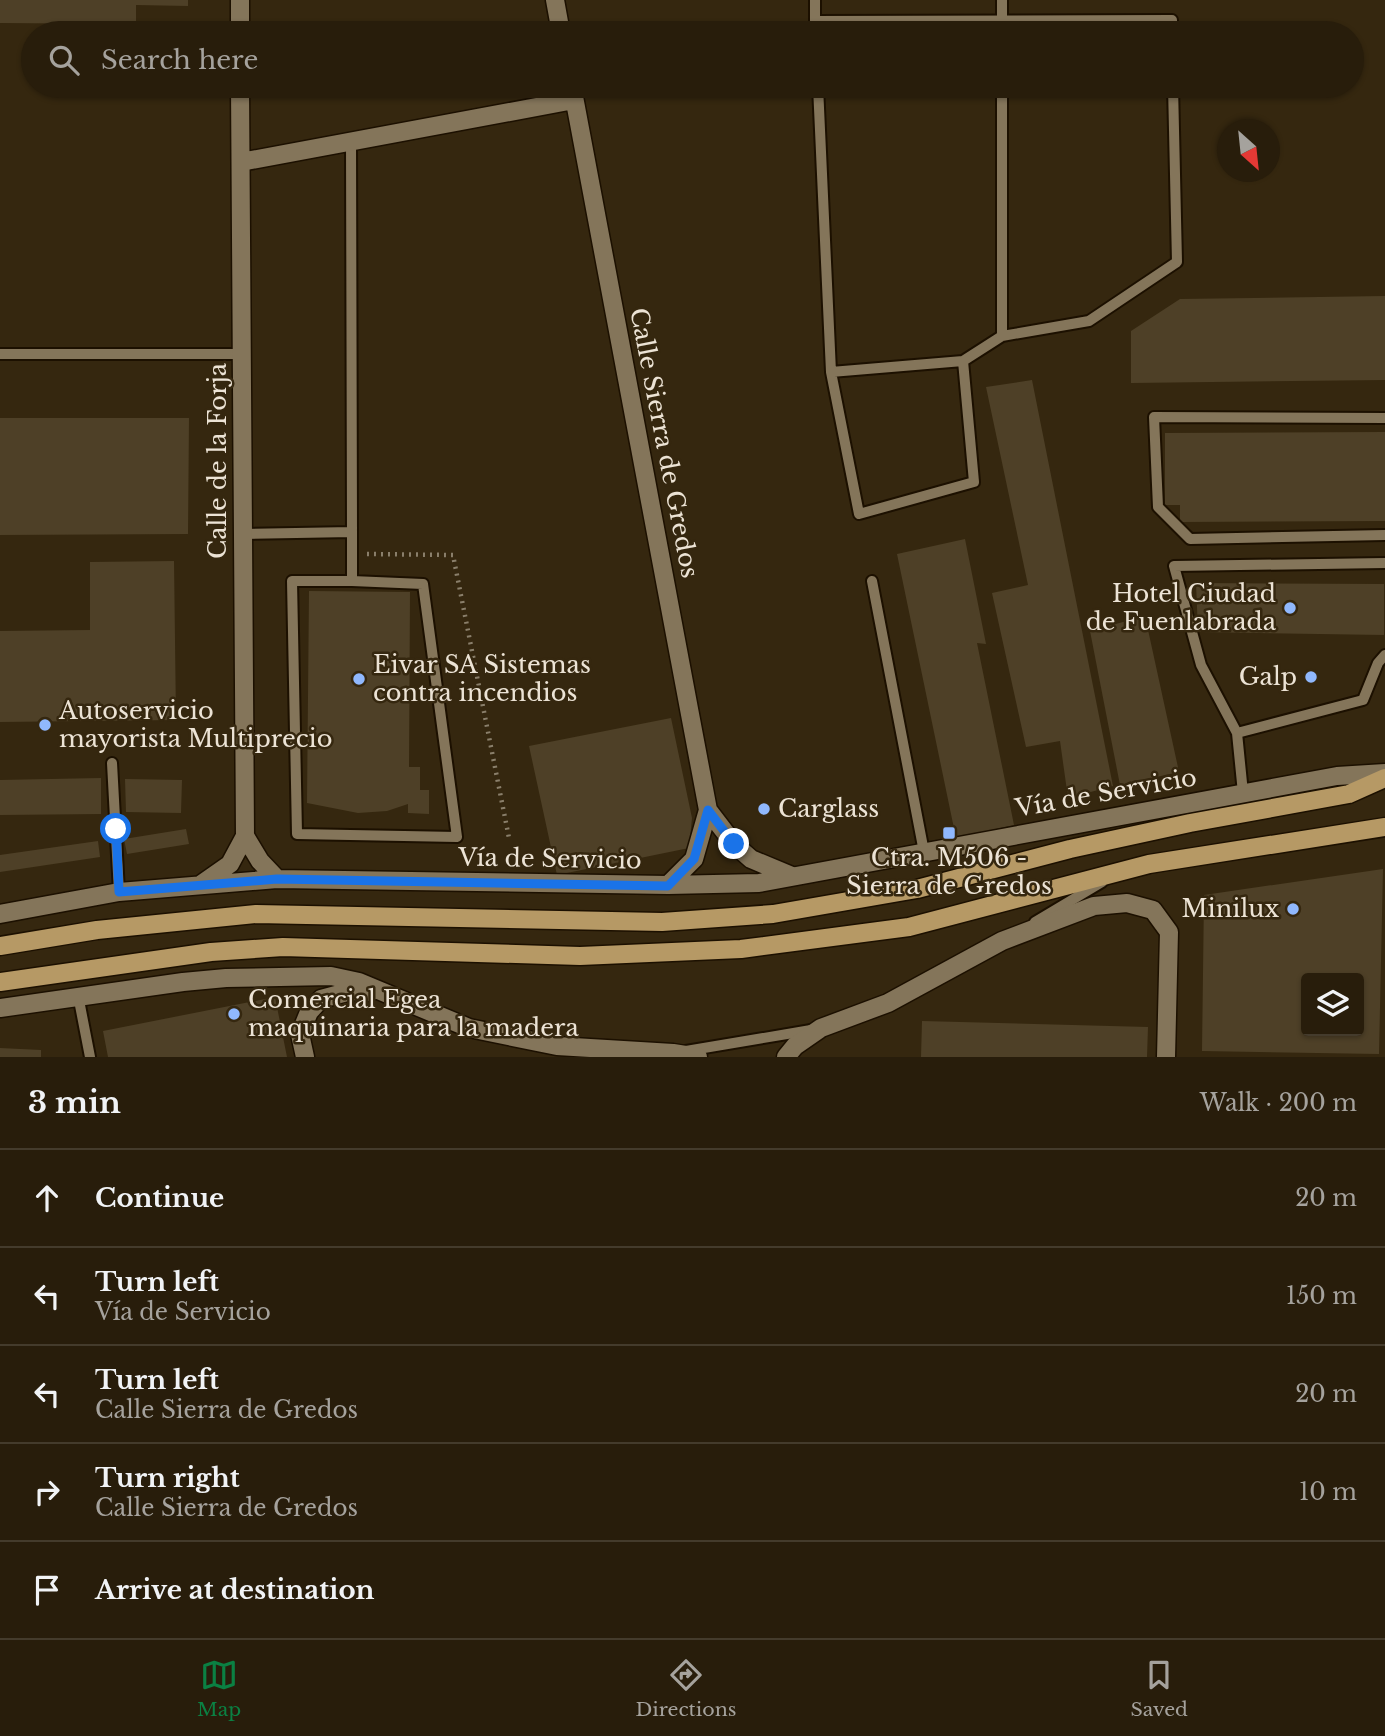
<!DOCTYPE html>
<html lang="en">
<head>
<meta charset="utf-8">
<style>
	body { margin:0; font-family:"Libre Baskerville",serif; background:#302614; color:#f1f3f6 }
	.controls { position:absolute; right:21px; bottom:21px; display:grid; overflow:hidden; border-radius:7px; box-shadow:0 2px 5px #0004 }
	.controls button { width:63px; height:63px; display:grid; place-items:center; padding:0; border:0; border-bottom:2px solid #443b2c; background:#281d0b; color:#f1f3f6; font:35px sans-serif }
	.compass { position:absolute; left:1217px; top:119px; width:63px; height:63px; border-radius:50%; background:#281d0b; box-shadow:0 2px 5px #0004; rotate:153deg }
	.stop { position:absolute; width:21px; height:21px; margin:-16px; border:5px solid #1a73e8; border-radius:50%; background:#fff }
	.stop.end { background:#1a73e8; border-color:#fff; box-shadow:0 2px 7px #0008 }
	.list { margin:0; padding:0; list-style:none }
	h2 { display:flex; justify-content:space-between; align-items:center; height:91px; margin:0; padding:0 28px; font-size:30px }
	h2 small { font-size:23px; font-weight:400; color:#a5a29d }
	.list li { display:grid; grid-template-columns:46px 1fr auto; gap:21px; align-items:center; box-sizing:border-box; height:98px; padding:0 28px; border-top:2px solid #443b2c }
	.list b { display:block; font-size:26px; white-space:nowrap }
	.list p { margin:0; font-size:23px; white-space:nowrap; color:#a5a29d }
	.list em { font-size:23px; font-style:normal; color:#a5a29d }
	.icon { flex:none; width:38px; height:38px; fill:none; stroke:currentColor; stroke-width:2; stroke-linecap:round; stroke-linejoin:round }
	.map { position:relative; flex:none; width:1385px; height:1057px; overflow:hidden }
	.search { position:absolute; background:#281d0b; box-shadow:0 2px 5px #0004; left:21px; right:21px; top:21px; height:77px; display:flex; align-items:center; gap:18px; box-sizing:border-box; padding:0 24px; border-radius:38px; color:#a5a29d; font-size:26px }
	.sheet { height:581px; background:#281d0b }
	nav { display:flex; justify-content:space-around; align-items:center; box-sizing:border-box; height:98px; border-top:2px solid #443b2c; background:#281d0b; font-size:19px; color:#a5a29d }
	nav a { display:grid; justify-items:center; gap:4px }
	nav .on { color:#0b8043 }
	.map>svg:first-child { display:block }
	.building { fill:#4e4027; fill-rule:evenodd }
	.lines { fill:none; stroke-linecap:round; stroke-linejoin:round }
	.lane-casing { stroke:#1c1000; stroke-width:14 }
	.street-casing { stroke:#1c1000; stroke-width:21 }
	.primary-casing { stroke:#1c1000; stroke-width:21 }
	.path { stroke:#8a7f6b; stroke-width:4.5; stroke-dasharray:2 5; stroke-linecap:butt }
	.lane { stroke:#84755a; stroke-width:10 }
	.street { stroke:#84755a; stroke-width:18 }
	.primary { stroke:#b69965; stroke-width:18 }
	.route { stroke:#1a73e8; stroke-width:9 }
	.poi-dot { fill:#90b8fd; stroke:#35270f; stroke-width:2.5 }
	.labels { text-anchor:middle; stroke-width:5; stroke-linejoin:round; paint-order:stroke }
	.street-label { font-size:24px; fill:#ece3d5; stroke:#35270f }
	.poi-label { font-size:24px; fill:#ece3d5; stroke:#35270f; text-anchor:start }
</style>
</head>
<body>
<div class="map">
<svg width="1385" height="1057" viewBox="0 0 1385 1057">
	<rect width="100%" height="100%" fill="#35270f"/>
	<path class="building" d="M0,0H188V6L136,5V24L0,23Z
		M1385,296V380L1131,383V331L1180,299Z
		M1032,380L1113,786L1068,798L1060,741L1026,747L992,593L1028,585L986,387Z
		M0,418H189L188,534L0,535Z
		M1385,432V521L1180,522V505H1165V433Z
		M965,539L986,644L977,643L1014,825L956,838L897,554Z
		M174,561L176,720L0,722V631L90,630V562Z
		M1196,583L1384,584V635L1198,632Z
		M309,591L410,592L409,767H420V790H429V814L408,813V804L387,811L358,813L307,803Z
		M1145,616L1179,772L1120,785L1090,631Z
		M671,718L692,818L689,848L557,875L529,746Z
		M101,778V814L0,815V780Z
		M125,779L182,780L181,813L126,812Z
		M186,829L189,844L127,854L124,839Z
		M98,841L100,857L0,872V855Z
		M1383,869L1379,1054L1202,1051L1204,895ZM1306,978H1359V1031H1306Z
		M275,997L287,1057H108L103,1031Z
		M922,1021L1148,1027L1147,1057H921Z
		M0,1048L41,1050V1057H0Z"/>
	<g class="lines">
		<defs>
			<path id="lane" d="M815,0V21
				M816,33L815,21L1172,20V33
				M1002,33V0
				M818,86L831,372L859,514L974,482L963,361
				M1002,336L1089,321L1177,262L1173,86
				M0,354H242
				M831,372L963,361L1002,336V86
				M1385,418L1154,417L1158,507L1190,539L1385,535
				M243,534L352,532L351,141
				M352,581L423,584L457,837L297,834L292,581H352V532
				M872,581L924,852
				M1237,733L1201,665L1174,566L1385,563
				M112,763L119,892
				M1243,793L1237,733L1363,700L1378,663L1385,655
				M1035,922L1102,882
				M78,995L90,1057
				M686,1051L811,1030"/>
			<path id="street" d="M240,0V33
				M555,0L561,33
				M572,86L708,810L734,844L751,859L792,876
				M241,162L574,100
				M245,836L260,861L277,879
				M200,885L230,864L245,836L240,86
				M668,885L694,859L708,810
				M0,914L119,892L277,879L668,885L759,883L1337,776L1385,773
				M0,1008L183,982L226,978L331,976L359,982L469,1028L557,1046L673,1053L698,1057
				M305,1057L300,1034L309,1012L321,999L351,991L370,992
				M786,1057L795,1046L821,1028L888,1003L1002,941L1094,906L1127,903L1153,910L1169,932L1166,1057"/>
			<path id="primary" d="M0,946L97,930L256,914L662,922L773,914L917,889L1070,849L1190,823L1349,794L1385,778
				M0,982L211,952L283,947L580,956L741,949L909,927L1149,864L1385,827"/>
		</defs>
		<use href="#lane" class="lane-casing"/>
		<use href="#street" class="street-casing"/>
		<use href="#primary" class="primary-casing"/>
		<path class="path" d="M367,554L453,555L509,838"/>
		<use href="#lane" class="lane"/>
		<use href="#street" class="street"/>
		<use href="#primary" class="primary"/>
	</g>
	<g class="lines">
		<path class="route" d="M116,829L119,892L277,879L668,886L694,859L708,810L734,844"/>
	</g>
	<g class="poi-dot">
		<circle cx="1290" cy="608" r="7"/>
		<circle cx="1311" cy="677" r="7"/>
		<circle cx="359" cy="679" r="7"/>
		<circle cx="45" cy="725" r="7"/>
		<circle cx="764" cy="809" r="7"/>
		<rect x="942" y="826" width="14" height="14" rx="3.5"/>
		<circle cx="1293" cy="909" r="7"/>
		<circle cx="234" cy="1014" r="7"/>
	</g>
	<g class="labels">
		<g class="street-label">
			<text transform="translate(664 443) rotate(79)" y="8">Calle Sierra de Gredos</text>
			<text transform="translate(218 461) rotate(-90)" y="8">Calle de la Forja</text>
			<text transform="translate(1106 793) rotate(-10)" y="8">Vía de Servicio</text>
			<text transform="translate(550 859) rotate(1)" y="8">Vía de Servicio</text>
		</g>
		<g class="poi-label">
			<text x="1276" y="602" text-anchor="end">Hotel Ciudad<tspan x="1276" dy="28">de Fuenlabrada</tspan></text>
			<text x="373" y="673">Eivar SA Sistemas<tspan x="373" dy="28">contra incendios</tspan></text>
			<text x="1297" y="685" text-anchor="end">Galp</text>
			<text x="59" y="719">Autoservicio<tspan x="59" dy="28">mayorista Multiprecio</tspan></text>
			<text x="778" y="817">Carglass</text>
			<text x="949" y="866" text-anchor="middle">Ctra. M506 -<tspan x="949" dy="28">Sierra de Gredos</tspan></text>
			<text x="1279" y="917" text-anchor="end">Minilux</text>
			<text x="248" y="1008">Comercial Egea<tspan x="248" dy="28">maquinaria para la madera</tspan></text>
		</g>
	</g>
</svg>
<div class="controls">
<button><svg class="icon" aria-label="layers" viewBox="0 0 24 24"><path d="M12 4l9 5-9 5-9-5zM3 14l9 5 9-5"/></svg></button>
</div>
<svg class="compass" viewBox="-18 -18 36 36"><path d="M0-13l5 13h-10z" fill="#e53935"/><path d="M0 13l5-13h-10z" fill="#a5a29d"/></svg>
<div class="stop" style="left:116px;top:829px"></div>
<div class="stop end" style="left:734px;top:844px"></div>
<div class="search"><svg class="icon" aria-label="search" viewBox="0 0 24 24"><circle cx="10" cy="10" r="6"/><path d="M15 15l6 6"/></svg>Search here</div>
</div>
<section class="sheet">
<h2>3 min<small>Walk · 200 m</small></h2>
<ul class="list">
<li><svg class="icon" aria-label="ahead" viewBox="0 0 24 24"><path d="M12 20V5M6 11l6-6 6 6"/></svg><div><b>Continue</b></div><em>20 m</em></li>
<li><svg class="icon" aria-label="left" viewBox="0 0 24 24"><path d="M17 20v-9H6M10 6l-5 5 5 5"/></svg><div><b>Turn left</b><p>Vía de Servicio</p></div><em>150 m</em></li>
<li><svg class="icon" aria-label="left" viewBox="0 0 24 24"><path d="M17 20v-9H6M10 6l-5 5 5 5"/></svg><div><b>Turn left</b><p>Calle Sierra de Gredos</p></div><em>20 m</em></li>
<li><svg class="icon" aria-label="right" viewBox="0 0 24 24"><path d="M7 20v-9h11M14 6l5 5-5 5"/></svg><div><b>Turn right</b><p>Calle Sierra de Gredos</p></div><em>10 m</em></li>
<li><svg class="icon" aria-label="arrive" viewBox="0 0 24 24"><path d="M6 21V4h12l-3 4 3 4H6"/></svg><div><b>Arrive at destination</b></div></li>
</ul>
</section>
<nav>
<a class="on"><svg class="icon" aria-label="map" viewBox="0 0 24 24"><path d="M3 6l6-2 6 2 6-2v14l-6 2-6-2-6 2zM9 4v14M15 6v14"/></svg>Map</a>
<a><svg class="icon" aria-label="directions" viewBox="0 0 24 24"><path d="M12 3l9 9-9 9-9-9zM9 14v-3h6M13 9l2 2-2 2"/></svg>Directions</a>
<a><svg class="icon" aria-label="saved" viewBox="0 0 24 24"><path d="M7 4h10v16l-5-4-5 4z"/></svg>Saved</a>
</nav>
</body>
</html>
